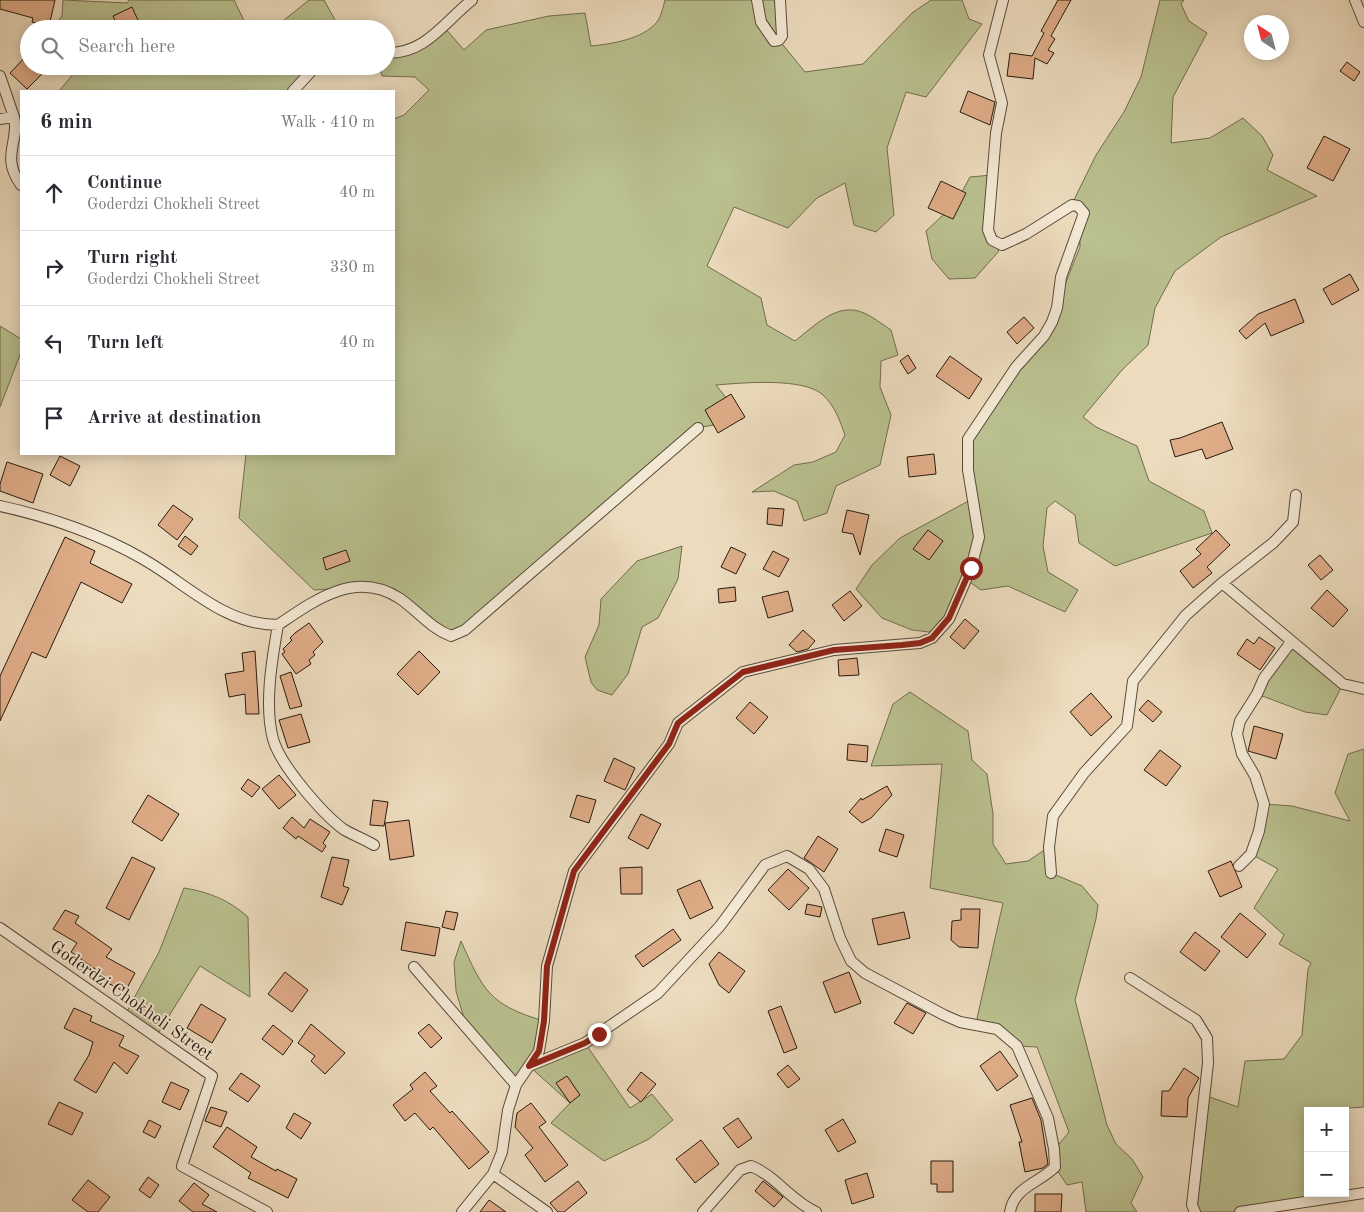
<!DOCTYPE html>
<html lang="en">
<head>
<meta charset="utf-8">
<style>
	body { margin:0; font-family:"Old Standard TT",serif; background:#f2f2f3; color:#2b2b33 }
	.controls { position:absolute; right:15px; bottom:15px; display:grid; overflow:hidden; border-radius:0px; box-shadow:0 2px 12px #0003 }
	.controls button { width:45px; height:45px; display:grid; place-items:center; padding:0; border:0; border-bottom:1px solid #e1e1e2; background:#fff; color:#2b2b33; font:25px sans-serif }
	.compass { position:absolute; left:1244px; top:15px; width:45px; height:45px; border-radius:50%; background:#fff; box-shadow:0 2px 12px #0003; rotate:324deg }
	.stop { position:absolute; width:15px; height:15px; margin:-11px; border:4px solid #8f2418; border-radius:50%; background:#fff }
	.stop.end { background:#8f2418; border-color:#fff; box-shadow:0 1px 5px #0008 }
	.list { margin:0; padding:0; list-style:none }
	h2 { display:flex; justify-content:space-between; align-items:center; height:65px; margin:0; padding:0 20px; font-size:21px }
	h2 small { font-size:16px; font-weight:400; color:#7c7c81 }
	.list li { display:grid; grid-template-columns:32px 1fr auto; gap:15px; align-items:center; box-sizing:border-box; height:75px; padding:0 20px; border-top:1px solid #e1e1e2 }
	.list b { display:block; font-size:19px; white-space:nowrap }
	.list p { margin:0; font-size:16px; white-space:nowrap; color:#7c7c81 }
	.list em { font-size:16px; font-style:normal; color:#7c7c81 }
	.icon { flex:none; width:28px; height:28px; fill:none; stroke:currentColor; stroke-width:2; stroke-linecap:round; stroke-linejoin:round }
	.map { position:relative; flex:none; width:1364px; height:1212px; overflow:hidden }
	.search { position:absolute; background:#fff; box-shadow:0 2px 12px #0003; left:20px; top:20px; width:375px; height:55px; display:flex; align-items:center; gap:12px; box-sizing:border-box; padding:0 18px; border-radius:28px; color:#7c7c81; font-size:19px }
	.panel { position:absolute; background:#fff; box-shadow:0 2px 12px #0003; left:20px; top:90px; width:375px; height:365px; border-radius:0px }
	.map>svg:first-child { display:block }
	.green { fill:#bac08f; stroke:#706d4e }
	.building { fill:#dfac88; stroke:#271a0e }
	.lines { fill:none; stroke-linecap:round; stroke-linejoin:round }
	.street-casing { stroke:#584a3a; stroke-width:12 }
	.street { stroke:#f3e8d4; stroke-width:10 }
	.route { stroke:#8f2418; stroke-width:6 }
	.labels { text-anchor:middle; stroke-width:4; stroke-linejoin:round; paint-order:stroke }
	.street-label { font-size:18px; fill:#271a0e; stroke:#f3e8d4 }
</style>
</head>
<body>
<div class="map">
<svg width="1364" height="1212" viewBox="0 0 1364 1212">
	<rect width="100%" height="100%" fill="#ecdbbd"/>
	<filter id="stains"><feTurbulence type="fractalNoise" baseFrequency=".004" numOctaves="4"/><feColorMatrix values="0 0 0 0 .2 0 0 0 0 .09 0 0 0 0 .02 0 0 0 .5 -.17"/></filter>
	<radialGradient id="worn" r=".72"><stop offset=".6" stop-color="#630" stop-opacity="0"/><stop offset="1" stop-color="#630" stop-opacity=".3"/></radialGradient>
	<path class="green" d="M63,0L127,3L129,0H234L248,29H53L62,16Z
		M309,0H324L340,29H273Z
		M665,0H776L779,40L805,72L863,64L912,13L931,0H962L969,19L982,24L926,97L906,92L887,148L894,215L876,232L854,225L845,183L817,198L788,228L734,207L707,266L761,298L767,325L795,341C814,326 838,301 864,313C873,317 882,324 891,330L898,355L881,361L880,387L891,415L880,465L836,486L827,513L804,521L797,501L774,491L752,492L794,465L813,462L836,452L845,435C840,421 835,406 823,395C804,377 741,383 716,385L743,419L698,428L451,636L373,586L314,590L239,518L246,454H394V119L404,115L429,90L415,77L382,76L379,66H386V49C407,50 428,39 444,27L464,50L486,30L549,16L585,13L591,46C612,44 643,39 657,22C661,17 663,7 665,0Z
		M1160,0H1184L1181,4L1189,21L1207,33L1173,97L1171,143L1210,138L1243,118L1262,136L1273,155L1267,170L1317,196L1221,237L1175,271L1155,308L1148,345L1122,370L1083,417L1096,427L1137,446L1149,481L1204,511L1212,533L1115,566L1079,543L1075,515L1055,501L1047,508L1043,546L1048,572L1078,590L1065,612L1008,586L981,590L967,580L938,633L912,630L882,618L856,589L872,565L900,538L974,498L972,439L1037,342L1062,292L1080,247L1079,212L1069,210L1096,155L1124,112L1141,77Z
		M80,66H319L299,91H59Z
		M992,175L990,241L999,251L975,278L949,279L932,259L926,231L956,203L970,177Z
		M0,326L21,339V352L0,407Z
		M682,546L678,579L658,618L642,627L628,674L612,695L597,690L591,682L585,657L599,625L601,599L637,561Z
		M1291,642L1343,684L1327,715L1305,712L1257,694Z
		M910,692L968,731L972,760L987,774L993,814V844L1006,864L1028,861L1049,847L1051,873L1082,886L1098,905L1096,919L1075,1000L1107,1125L1116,1144L1132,1159L1143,1177L1131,1203L1137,1212H1086L1082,1182L1067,1185L1055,1167V1149L1069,1132L1037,1047L1017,1046L997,1029L976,1023L1003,903L930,888L942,764L871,766L893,704Z
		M1364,749V1107L1305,1111L1309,1201L1240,1212H1195L1204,1095L1238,1107L1245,1061L1284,1059L1302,1035L1308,969L1311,963L1279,944L1284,935L1254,908L1278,869L1251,854L1264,804L1292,806L1350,821L1335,793L1348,754Z
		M184,888C209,892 229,900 248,917L250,997L200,966L156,1037L125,1015L159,952Z
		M461,941C483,990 489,1005 544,1021L529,1065L585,1043L630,1108L652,1094L673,1120L649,1139L604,1161L551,1123L570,1103L529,1066L516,1085L467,1028L456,991L454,962Z"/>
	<path class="building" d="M0,0H55L49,26L32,22L33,18L0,9Z
		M1058,0H1071L1051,36L1055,39L1048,50L1054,53L1047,64L1035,58L1033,79L1007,76L1010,53L1032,56L1044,33L1041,31Z
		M132,7L142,29H119L113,16Z
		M29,53V66H36L43,73L27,89L10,73Z
		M1347,62L1360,72L1354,81L1340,71Z
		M968,91L995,102L990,125L960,112Z
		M1324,136L1350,149L1333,181L1307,168Z
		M941,181L966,193L953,219L928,208Z
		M1350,274L1359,290L1332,305L1323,289Z
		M1295,299L1304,322L1271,336L1265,323L1246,339L1239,331L1258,314Z
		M1024,317L1034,328L1017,344L1007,332Z
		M908,355L916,368L908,374L900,361Z
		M950,356L982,379L969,399L936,376Z
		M731,394L745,417L718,433L705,410Z
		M1222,422L1233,449L1206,459L1202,449L1175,457L1170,440L1180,438Z
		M934,454L936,474L909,477L907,457Z
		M60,456L80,466L70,486L50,475Z
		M7,462L43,474L33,503L0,491V484Z
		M173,505L193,519L177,540L158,525Z
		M768,508L784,509L782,526L767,524Z
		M847,510L869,515L860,555L853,534L842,532Z
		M928,530L943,541L929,560L913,549Z
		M1216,530L1230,545L1207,567L1212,573L1193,588L1180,571L1201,554L1196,549Z
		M185,536L198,546L191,555L178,546Z
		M65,537L95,551L90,563L132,584L122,603L81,582L46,658L32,652L0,721V676Z
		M731,547L746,554L736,574L721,567Z
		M346,550L350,561L326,570L323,558Z
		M773,551L789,559L779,577L763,569Z
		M1320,555L1333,570L1321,580L1308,565Z
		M735,587L736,601L719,603L718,589Z
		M1327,590L1348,610L1333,627L1311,608Z
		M788,591L793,611L768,618L762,597Z
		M850,591L862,606L844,621L832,605Z
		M965,619L979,631L964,649L950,637Z
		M309,623L323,642L313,652L315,655L309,660L311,664L296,674L282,654L285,652L283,649L292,640L290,638L295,633Z
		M803,630L815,641L808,649L797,652L789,645Z
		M1259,637L1275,648L1260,670L1237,654L1247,639L1254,644Z
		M255,651L259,714H246L245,694L229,697L225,674L244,671L242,653Z
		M419,651L440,672L418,695L397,674Z
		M857,658L859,675L839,676L838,660Z
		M291,672L302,706L290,709L280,676Z
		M1091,693L1112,717L1091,736L1070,712Z
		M1148,700L1162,712L1153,722L1139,710Z
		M750,702L768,717L754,734L736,718Z
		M301,714L310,742L288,748L279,720Z
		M1254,726L1283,734L1276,759L1248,751Z
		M848,744L868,746L867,762L847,760Z
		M1160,750L1181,766L1166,786L1144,770Z
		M614,758L635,768L625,790L604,781Z
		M279,775L296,795L279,809L262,789Z
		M248,779L260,787L252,797L241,789Z
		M887,786L892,795L871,818L862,823L849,812L861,798L862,800Z
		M148,795L179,814L162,841L132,822Z
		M577,795L596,800L589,823L570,817Z
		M373,800L388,802L384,826L370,825Z
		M641,814L661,824L648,849L628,838Z
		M292,817L304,828L310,819L330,832L323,843L326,846L322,852L298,836L296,839L283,828Z
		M409,820L414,856L390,860L385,823Z
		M886,829L904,835L897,857L879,851Z
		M818,836L838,849L824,872L804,858Z
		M132,857L155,868L129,920L106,908Z
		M332,857L349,860L343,886L349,888L342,905L321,897Z
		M1231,861L1242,887L1220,897L1208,871Z
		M642,867V894H621L620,868Z
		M788,869L809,888L789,910L768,890Z
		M700,880L713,908L690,919L677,890Z
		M807,904L822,907L820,917L805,914Z
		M961,909H980L978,948L959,947L951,940L952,921L961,920Z
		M65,910L79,916L75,923L112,949L106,957L135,973L125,992L102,980L105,976L71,952L77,943L53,929Z
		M446,911L458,913L454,930L442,927Z
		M904,912L910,938L878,945L872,919Z
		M1240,913L1266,934L1247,958L1221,937Z
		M406,922L440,928L435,956L401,950Z
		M673,929L681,940L643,967L635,956Z
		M1195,932L1220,951L1205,971L1180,952Z
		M719,952L745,971L729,993L719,985L709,964Z
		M285,972L308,990L292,1012L268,994Z
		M849,972L861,1003L835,1013L823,982Z
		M907,1003L926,1013L913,1034L894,1023Z
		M201,1004L226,1019L212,1043L187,1028Z
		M781,1006L797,1048L784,1053L768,1011Z
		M74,1008L92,1016L90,1021L124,1036L119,1046L139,1056L127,1074L114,1062L96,1093L74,1080L89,1055L93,1042L64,1028Z
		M311,1024L345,1053L325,1074L311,1061L315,1056L298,1043Z
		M429,1024L442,1038L431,1048L418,1033Z
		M273,1025L293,1041L283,1055L262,1039Z
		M1000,1051L1018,1076L997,1091L980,1066Z
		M788,1065L800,1079L788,1088L777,1074Z
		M1184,1068L1199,1078L1188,1098L1187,1117L1161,1116L1162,1091H1169Z
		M425,1072L437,1086L430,1091L450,1113L452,1111L489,1152L469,1169L433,1127L430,1130L415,1113L405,1121L393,1105L413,1089L410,1085Z
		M641,1072L656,1084L641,1102L627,1090Z
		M241,1073L260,1086L248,1102L229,1089Z
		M567,1076L580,1095L570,1103L556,1083Z
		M171,1082L189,1090L180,1110L162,1102Z
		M1032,1098L1041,1120L1048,1164L1043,1168L1025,1172L1019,1142H1022L1010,1105Z
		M59,1102L83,1113L72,1135L48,1124Z
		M531,1103L546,1122L539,1127L568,1165L545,1182L525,1155L533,1148L515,1127L517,1113Z
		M211,1107L227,1112L221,1127L205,1121Z
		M294,1113L311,1123L301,1139L286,1128Z
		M738,1118L752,1138L738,1148L723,1128Z
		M843,1119L856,1142L838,1152L825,1130Z
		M149,1120L161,1126L155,1138L143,1132Z
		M227,1127L257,1147L251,1157L276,1171L277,1169L297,1179L288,1198L248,1178L251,1173L213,1147Z
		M701,1140L719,1164L695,1183L676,1159Z
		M931,1161H953V1192H937V1184H931Z
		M867,1173L874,1197L852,1204L845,1180Z
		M148,1177L159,1185L150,1198L139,1190Z
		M88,1180L110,1197L98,1212H88L72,1200Z
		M578,1181L587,1193L564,1212H558L550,1203Z
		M763,1181L783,1197L774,1207L755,1191Z
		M194,1183L209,1195L202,1204L217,1212H193L179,1201Z
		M1035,1194H1062L1061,1212H1035Z
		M489,1200L506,1212H480Z"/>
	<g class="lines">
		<defs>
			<path id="street" d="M757,0L761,22L774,41L779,40L782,36L780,0
				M1355,0L1364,22
				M386,53C426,54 444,22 472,0
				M0,76L14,117
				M293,91L316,66
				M0,119L14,117C20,142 0,156 21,185
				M0,506C47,516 102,535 143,559C187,584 224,625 278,625C272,659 264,705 273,739C280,765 322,813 343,829C353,835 364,839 374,845
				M1222,583L1273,543L1293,522L1296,495
				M278,625C315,600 355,570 399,598C417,610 430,628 451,636L465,630L698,428
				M1239,866L1251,854L1259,831L1264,804L1255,776L1242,754L1237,734L1240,721L1257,694L1264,678L1291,642
				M1051,873L1049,847L1053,816L1084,773L1127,726L1133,681L1186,615L1222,583L1343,684L1364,689
				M0,928L212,1076L182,1166L267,1212
				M414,967L516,1085
				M1130,978L1196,1020L1207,1038L1208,1063L1192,1205L1195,1212
				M529,1066L585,1043L658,993L720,926L765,865L787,856L809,869L824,889L840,938L851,961L865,973L944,1015L960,1022L997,1029L1017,1046L1048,1118L1054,1149L1055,1167C1039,1183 1014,1187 1010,1212
				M493,1174L547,1212
				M462,1212L493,1174L502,1152L508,1110L516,1085L539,1051L544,1021L547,966L574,871L669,744L678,723L743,672L834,650L920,643L932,638L949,619L971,568L979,537L968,470V439L1016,367L1044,336L1052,322L1057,308L1061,277L1084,213L1078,206L1072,205L1026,234L1002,245L992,240L988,230L996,133L1002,103L989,55L1003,0
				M703,1212L740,1170L751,1166C776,1176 791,1201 816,1212
				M1240,1212L1364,1193"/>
		</defs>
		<use href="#street" class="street-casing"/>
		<use href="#street" class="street"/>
	</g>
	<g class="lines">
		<path class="route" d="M599,1034L585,1043L529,1066L539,1051L544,1021L547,966L574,871L669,744L678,723L743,672L834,650L902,645L920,643L932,638L949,618L971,568"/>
	</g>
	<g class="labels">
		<g class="street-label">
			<text transform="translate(132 1000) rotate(35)" y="6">Goderdzi Chokheli Street</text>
		</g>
	</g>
	<rect width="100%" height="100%" filter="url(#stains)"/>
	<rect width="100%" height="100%" fill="url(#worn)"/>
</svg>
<div class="controls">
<button>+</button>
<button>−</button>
</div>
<svg class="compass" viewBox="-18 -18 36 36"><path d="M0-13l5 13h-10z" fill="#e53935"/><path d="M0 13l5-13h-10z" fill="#7c7c81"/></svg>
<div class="stop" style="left:971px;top:568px"></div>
<div class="stop end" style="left:599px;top:1034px"></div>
<div class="search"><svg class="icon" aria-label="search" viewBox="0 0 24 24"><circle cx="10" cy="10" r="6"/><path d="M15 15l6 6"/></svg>Search here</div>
<section class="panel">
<h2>6 min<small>Walk · 410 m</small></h2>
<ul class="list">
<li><svg class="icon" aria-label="ahead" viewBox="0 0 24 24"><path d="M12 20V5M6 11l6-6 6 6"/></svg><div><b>Continue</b><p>Goderdzi Chokheli Street</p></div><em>40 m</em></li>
<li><svg class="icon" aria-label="right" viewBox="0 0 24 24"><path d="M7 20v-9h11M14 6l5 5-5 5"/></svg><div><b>Turn right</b><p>Goderdzi Chokheli Street</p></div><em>330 m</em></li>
<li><svg class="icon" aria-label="left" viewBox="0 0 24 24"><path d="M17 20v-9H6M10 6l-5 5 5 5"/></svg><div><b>Turn left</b></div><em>40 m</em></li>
<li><svg class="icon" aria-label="arrive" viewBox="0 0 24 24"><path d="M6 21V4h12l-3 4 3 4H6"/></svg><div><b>Arrive at destination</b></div></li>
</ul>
</section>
</div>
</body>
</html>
